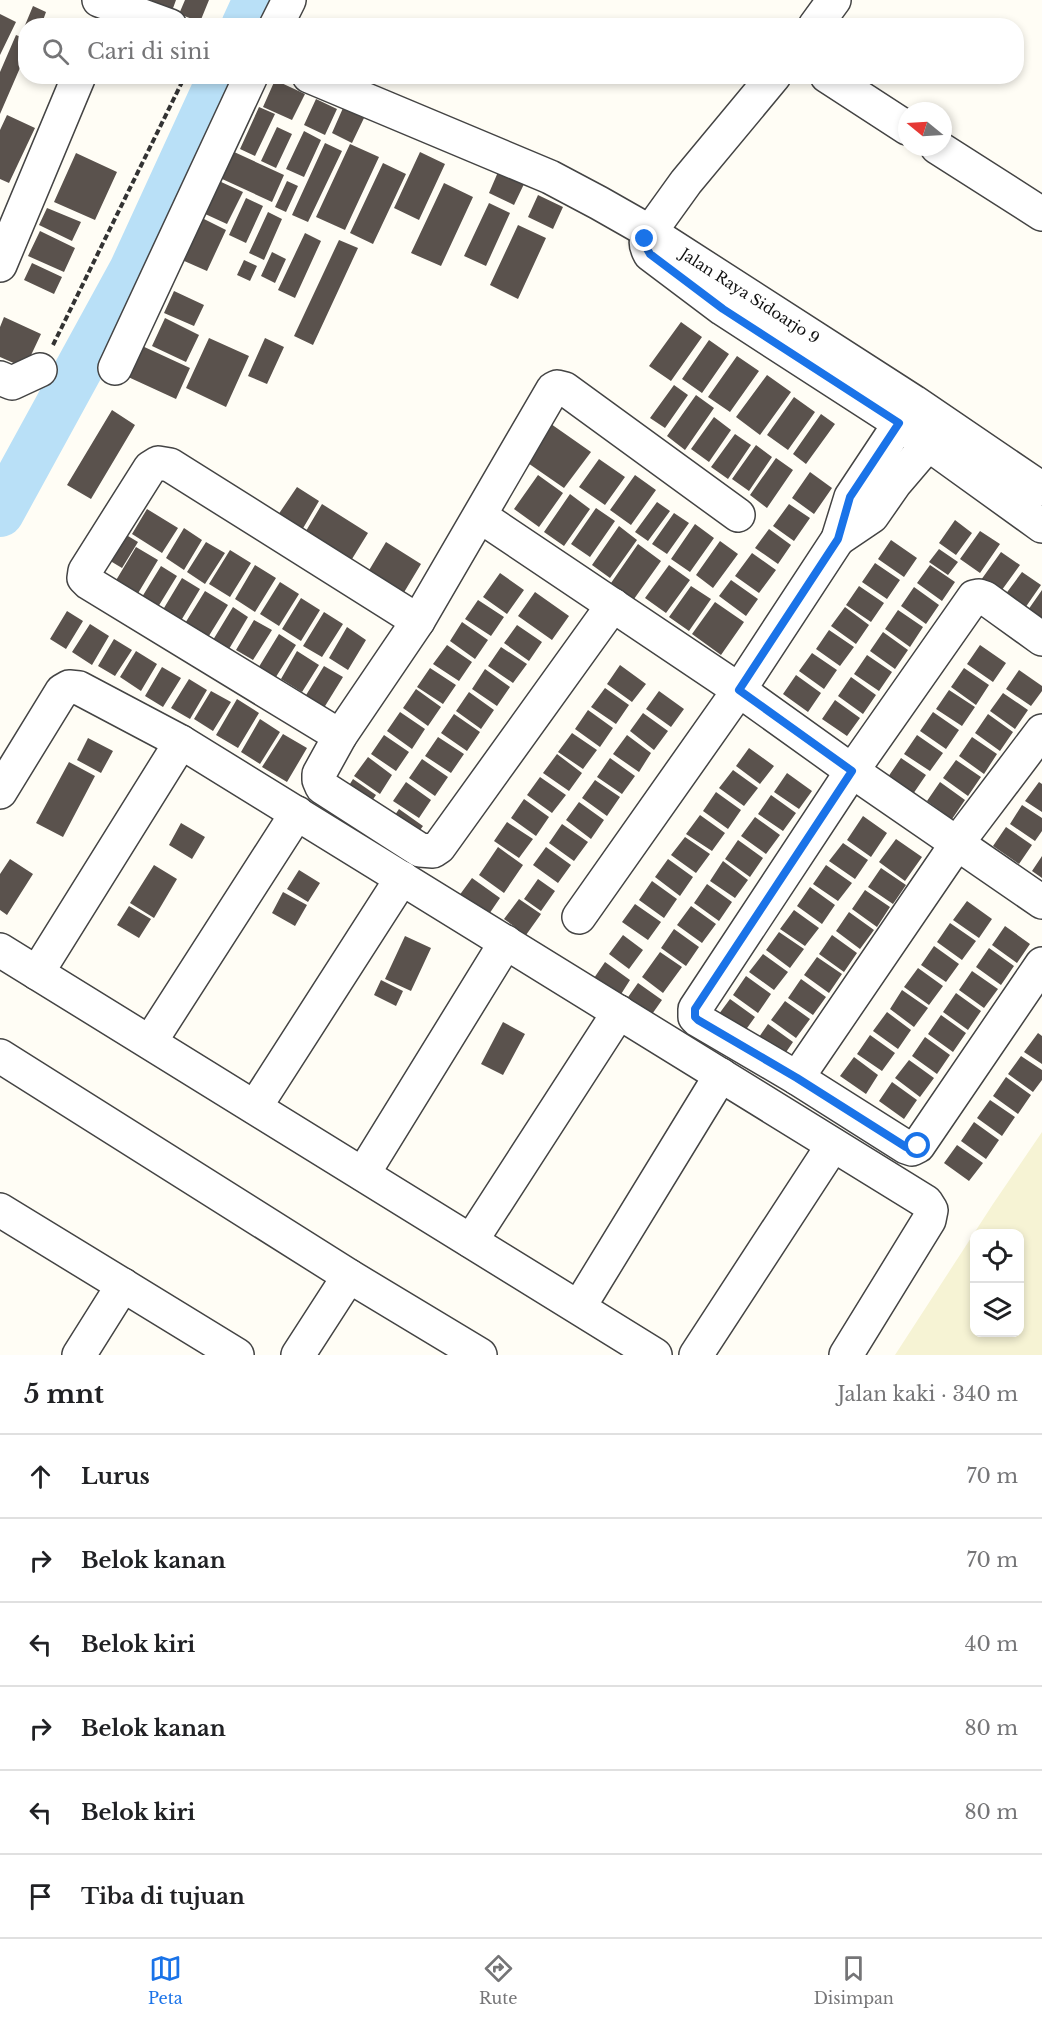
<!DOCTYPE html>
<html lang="id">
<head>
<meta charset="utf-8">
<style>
	body { margin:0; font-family:"Libre Baskerville",serif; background:#f2f2f2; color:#202124 }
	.controls { position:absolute; right:18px; bottom:18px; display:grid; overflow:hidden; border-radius:12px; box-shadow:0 3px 9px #0003 }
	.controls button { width:54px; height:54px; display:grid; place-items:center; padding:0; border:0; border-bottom:2px solid #e0e0e0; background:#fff; color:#202124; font:30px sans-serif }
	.compass { position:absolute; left:898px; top:102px; width:54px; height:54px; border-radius:50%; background:#fff; box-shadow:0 3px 9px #0003; rotate:288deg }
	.stop { position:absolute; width:18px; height:18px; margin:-14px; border:4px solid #1a73e8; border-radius:50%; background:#fff }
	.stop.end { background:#1a73e8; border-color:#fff; box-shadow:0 2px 6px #0008 }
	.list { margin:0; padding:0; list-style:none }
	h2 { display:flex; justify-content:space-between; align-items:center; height:78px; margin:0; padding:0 24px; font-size:26px }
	h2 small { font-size:20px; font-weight:400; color:#757577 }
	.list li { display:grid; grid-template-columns:39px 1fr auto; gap:18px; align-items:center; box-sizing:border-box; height:84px; padding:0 24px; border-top:2px solid #e0e0e0 }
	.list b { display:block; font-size:22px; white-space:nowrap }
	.list em { font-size:20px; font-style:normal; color:#757577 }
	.icon { flex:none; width:33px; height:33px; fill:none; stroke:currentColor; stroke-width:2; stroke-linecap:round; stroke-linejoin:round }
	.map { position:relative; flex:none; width:1042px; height:1355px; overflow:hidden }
	.search { position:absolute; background:#fff; box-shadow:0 3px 9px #0003; left:18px; right:18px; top:18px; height:66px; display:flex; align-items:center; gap:15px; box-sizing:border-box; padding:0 21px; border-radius:24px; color:#757577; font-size:22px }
	.sheet { height:582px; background:#fff }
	nav { display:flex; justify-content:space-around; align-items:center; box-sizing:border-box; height:84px; border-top:2px solid #e0e0e0; background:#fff; font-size:16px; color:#757577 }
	nav a { display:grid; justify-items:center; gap:3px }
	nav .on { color:#1a73e8 }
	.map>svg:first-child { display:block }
	.farmland { fill:#f6f3d4; fill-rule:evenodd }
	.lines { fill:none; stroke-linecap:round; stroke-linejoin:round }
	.river { stroke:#b9e0f7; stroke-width:48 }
	.building { fill:#5a524d }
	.minor-casing { stroke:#444; stroke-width:36 }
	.path { stroke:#333; stroke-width:4; stroke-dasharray:6 3; stroke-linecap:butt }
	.minor { stroke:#fff; stroke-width:33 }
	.route { stroke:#1a73e8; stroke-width:8 }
	.labels { text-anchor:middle; stroke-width:6; stroke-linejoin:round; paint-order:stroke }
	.street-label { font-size:15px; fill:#111; stroke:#fff }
</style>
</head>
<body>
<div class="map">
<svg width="1042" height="1355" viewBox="0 0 1042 1355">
	<rect width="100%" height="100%" fill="#fffdf5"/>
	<path class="farmland" d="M0,481L11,489L0,509Z
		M1042,1132V1355H895L993,1204ZM974,1234H1020V1332H974Z"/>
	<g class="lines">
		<path class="river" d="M245,26L257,0
			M0,513L133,270L222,76"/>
	</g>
	<path class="building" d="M152,0H176L172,11L151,2Z
		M185,0H209L200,22L179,14Z
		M33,6L46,12L41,26H26V32L23,30Z
		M0,14L16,22L0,55Z
		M16,35L26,39V54L0,114V72Z
		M275,80L305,94L292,120L263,107Z
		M316,99L337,109L325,135L304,125Z
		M259,107L275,114L255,156L240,149Z
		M343,108L364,118L352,143L332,133Z
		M7,115L35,128L9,183L0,179V130Z
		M277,127L292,134L276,168L261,161Z
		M304,131L321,140L304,177L286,169Z
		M325,143L342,151L308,222L292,215Z
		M350,144L379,157L345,230L316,217Z
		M232,151L284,175L272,202L220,178Z
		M420,152L445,164L419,220L394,208Z
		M76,153L117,172L95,220L54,202Z
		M383,163L406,174L373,244L350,233Z
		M498,172L524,184L514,205L489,193Z
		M219,181L243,192L227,224L203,213Z
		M287,181L298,186L286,212L275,207Z
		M444,183L473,197L441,266L411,253Z
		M538,195L563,207L553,229L528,217Z
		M246,198L263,206L246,243L229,235Z
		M489,203L510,213L486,266L464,256Z
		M47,208L81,222L72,241L39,225Z
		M268,212L282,219L264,260L249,253Z
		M202,218L226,230L207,271L182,260Z
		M518,225L546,238L518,299L490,285Z
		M40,231L75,248L64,272L28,256Z
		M305,233L321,241L295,298L278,290Z
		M339,240L358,248L313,345L294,336Z
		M272,252L286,259L275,283L261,276Z
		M244,260L257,266L250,281L237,275Z
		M32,263L62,277L54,294L24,280Z
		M174,291L204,305L194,326L164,313Z
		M4,317L41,334L25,368L0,357V327Z
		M165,318L199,335L186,362L152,346Z
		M681,322L702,337L671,381L649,366Z
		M209,338L249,356L226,407L186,388Z
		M265,338L284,347L267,384L248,376Z
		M709,340L729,354L702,393L682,379Z
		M140,345L190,368L176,399L126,376Z
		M737,356L759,371L730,412L708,397Z
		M767,375L791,392L760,435L736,417Z
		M674,385L688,395L665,428L650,418Z
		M696,395L714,408L685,450L667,436Z
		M794,397L815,412L788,450L767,435Z
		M112,410L135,425L91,499L67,485Z
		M821,414L835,424L806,464L793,454Z
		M714,417L731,430L709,462L691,449Z
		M551,424L591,452L564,488L525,461Z
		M735,434L751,445L728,479L711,467Z
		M756,445L772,457L749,491L732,479Z
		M776,458L793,470L767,508L750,495Z
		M599,459L625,477L605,505L579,487Z
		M810,472L832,488L814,514L792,498Z
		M538,475L563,493L539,527L514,509Z
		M635,475L656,490L631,525L610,510Z
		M297,487L319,501L302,530L278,515Z
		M570,494L590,509L564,546L544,532Z
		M657,502L670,511L648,541L635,532Z
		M322,504L368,533L352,559L306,531Z
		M789,504L810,518L794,541L773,526Z
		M596,508L615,521L590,557L571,544Z
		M147,509L178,528L162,553L132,534Z
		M674,513L689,523L667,554L652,544Z
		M955,520L972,533L956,555L939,543Z
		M695,524L714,538L690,572L671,559Z
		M619,526L637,540L610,578L592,565Z
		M184,528L202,540L184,570L166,558Z
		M769,529L791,545L778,564L755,548Z
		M980,531L1000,544L980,573L960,559Z
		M123,533L138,542L122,568L107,559Z
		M891,540L917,558L904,577L878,559Z
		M720,541L738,554L713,588L696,575Z
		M206,542L225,553L205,584L187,572Z
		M386,542L421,564L403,594L368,572Z
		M638,544L661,561L634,599L611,583Z
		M136,547L158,560L134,600L112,587Z
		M939,549L958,562L948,575L929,562Z
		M230,550L251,563L230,597L209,584Z
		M1001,552L1020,565L999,594L981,580Z
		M752,553L776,570L759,593L735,576Z
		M875,563L900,580L887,599L862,582Z
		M255,565L276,578L255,612L235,599Z
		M669,565L690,580L666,613L645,598Z
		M930,565L955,582L942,601L917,583Z
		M161,566L177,576L158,607L142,597Z
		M1022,572L1041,585L1025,608L1005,595Z
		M500,573L524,590L507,614L483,597Z
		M182,578L200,589L179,624L161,613Z
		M731,580L758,599L746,616L719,596Z
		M280,582L299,594L279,626L260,614Z
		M691,586L711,599L689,631L669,617Z
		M859,586L884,603L871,622L846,605Z
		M914,587L939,605L926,624L901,606Z
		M1042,590V620L1028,610Z
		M205,591L228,605L207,639L184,625Z
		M535,592L569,616L552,640L518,616Z
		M301,598L320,610L301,641L282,629Z
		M478,600L504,617L491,636L465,619Z
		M715,602L744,622L721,655L692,634Z
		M233,607L248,617L229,649L213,640Z
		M845,607L869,625L856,644L831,626Z
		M898,610L923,627L910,647L885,629Z
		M67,611L83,621L66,649L50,639Z
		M324,612L343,624L322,657L303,646Z
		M254,620L272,630L253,660L236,650Z
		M462,622L488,640L475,659L450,641Z
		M90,624L109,636L92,665L72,652Z
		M517,625L542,642L529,661L504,643Z
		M347,627L366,640L348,670L329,658Z
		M829,630L854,647L840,666L816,649Z
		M883,632L908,650L895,669L870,651Z
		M279,634L296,645L274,680L257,670Z
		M114,639L132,650L115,676L98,666Z
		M447,645L472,662L459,681L433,664Z
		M980,645L1006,663L993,682L967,664Z
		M501,647L527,664L513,683L488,666Z
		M136,651L157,664L141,691L120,677Z
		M297,651L319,665L302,692L281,679Z
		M812,653L837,670L824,689L799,671Z
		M867,655L892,672L879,691L854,674Z
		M620,665L646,684L632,702L607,684Z
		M324,666L343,677L322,711L303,700Z
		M162,667L181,678L163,707L145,696Z
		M430,668L456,685L443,704L417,687Z
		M964,668L989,685L976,705L951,687Z
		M485,669L510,687L497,706L472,689Z
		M1019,670L1042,686V691L1031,706L1006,689Z
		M796,675L821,693L808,712L783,694Z
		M851,677L876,695L863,714L838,696Z
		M189,679L207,690L190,719L171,708Z
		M605,688L629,705L616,724L591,707Z
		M416,689L441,707L428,726L403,708Z
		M949,690L975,707L962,726L936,709Z
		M211,691L231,702L213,731L194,719Z
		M659,691L684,709L671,727L646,709Z
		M469,692L494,710L481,729L456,711Z
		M1003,693L1028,710L1015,729L990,711Z
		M237,699L259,713L238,748L216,735Z
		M835,700L860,718L847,736L822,719Z
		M588,710L613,728L600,747L575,729Z
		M400,712L425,729L412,749L387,731Z
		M933,712L959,730L946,749L920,731Z
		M643,713L668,731L654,750L630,731Z
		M454,714L480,732L467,751L441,733Z
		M988,714L1013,732L1000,751L975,733Z
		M260,719L280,732L260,764L241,752Z
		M572,733L597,750L583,769L558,752Z
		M283,734L307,748L287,782L262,767Z
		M384,735L409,752L396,771L371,754Z
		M627,735L651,753L639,772L613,754Z
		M917,735L943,753L930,771L904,754Z
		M438,737L464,754L451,773L425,756Z
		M972,737L997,754L984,774L959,756Z
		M88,738L113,751L101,773L77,760Z
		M749,748L774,766L760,784L736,766Z
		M557,754L582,773L569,791L543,773Z
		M368,757L392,775L380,794L354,776Z
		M610,758L635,776L622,794L597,777Z
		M901,758L926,775L913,794L888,777Z
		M422,759L448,777L435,796L409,778Z
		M956,760L981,777L968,796L943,778Z
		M69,762L95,776L63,837L36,823Z
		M733,770L758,788L744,806L719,788Z
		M787,773L812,791L799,809L774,792Z
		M540,777L566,795L552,813L527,795Z
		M353,779L376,795L367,808L345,792Z
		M595,780L620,797L607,816L582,798Z
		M406,782L431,800L419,818L393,801Z
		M940,782L965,800L952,819L927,801Z
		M1039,782L1042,784V812L1025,801Z
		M716,792L741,810L728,829L703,811Z
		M771,795L796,813L783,831L758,814Z
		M524,799L549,817L536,836L511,818Z
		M579,802L604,820L591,839L566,820Z
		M1022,805L1042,818V831L1035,841L1010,824Z
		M399,809L423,826L412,841L389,824Z
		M700,815L725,833L712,851L686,834Z
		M863,816L887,833L871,857L847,840Z
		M755,817L780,835L766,854L741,836Z
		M507,822L533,839L519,858L494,841Z
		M181,823L205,837L192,859L169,845Z
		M562,824L588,842L574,861L549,843Z
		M1006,827L1032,845L1019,864L993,846Z
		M685,837L710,854L696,873L671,855Z
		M896,839L922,857L905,881L879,862Z
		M738,840L763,858L750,877L725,859Z
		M843,843L868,860L855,879L829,861Z
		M498,847L523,865L504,893L479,875Z
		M546,847L571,865L558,883L533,865Z
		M1042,856V878L1032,871Z
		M10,859L33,874L7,915L0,910V874Z
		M668,859L693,877L680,896L655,877Z
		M723,861L748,880L735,898L710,881Z
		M154,865L177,879L154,918L130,903Z
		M826,865L852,883L838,901L813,884Z
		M881,868L906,885L893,904L868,887Z
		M299,870L320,883L308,902L287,889Z
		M472,878L500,898L485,920L456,900Z
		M538,879L555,891L541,911L524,899Z
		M652,881L677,899L664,918L639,900Z
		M707,884L732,902L719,921L694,903Z
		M810,887L835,905L822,924L797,906Z
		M865,890L890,907L877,927L852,909Z
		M283,892L307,905L295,926L272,913Z
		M519,899L541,914L526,935L504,919Z
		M967,901L992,919L979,938L953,920Z
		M635,904L661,922L648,940L622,922Z
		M129,906L151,919L139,938L117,925Z
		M691,906L716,924L702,943L677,925Z
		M794,910L819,928L805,946L780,929Z
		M849,912L874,930L860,949L836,931Z
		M950,923L976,941L962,960L937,942Z
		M1005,926L1030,944L1017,963L992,945Z
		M674,929L699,947L686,966L661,948Z
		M779,932L804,949L790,968L766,950Z
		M623,935L643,950L629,969L609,954Z
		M832,935L857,953L844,972L819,954Z
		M405,936L431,948L411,991L385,979Z
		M934,946L959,964L946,982L921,965Z
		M989,948L1014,966L1001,985L976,967Z
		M660,952L682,967L663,993L642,977Z
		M763,954L788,972L774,990L749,972Z
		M817,957L842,974L829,993L804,975Z
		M605,962L630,980L618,999L592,981Z
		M918,968L943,986L929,1005L904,987Z
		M972,971L998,989L984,1008L959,990Z
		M746,976L771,994L758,1013L733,995Z
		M801,979L826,997L813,1015L788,998Z
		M381,980L403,991L396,1006L374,995Z
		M638,983L662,1000L650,1017L626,1000Z
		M902,990L928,1008L914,1027L890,1009Z
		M956,993L981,1011L968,1030L943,1012Z
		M730,999L755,1017L742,1035L716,1018Z
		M785,1001L810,1019L796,1038L771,1020Z
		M887,1012L911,1030L898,1049L873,1031Z
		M941,1015L966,1033L953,1052L928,1034Z
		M503,1022L525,1034L503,1075L481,1064Z
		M768,1024L793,1042L780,1061L755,1043Z
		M1038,1033L1042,1036V1064L1024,1052Z
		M870,1035L895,1053L882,1071L857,1054Z
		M925,1037L950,1055L937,1074L912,1056Z
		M1021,1056L1042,1070V1080L1033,1092L1008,1074Z
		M854,1057L878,1075L866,1094L840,1076Z
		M909,1060L934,1078L920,1097L895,1078Z
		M1006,1077L1031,1095L1018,1114L993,1096Z
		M892,1082L917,1100L904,1119L879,1101Z
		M990,1100L1015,1117L1002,1136L977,1118Z
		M974,1122L999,1140L986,1159L961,1141Z
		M957,1145L983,1163L969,1181L944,1163Z"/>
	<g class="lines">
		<defs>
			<g id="minor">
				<path d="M99,0L170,26"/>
				<path d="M276,26L289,0"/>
				<path d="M815,26L834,0"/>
				<path id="s1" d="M309,76L550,177L599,203L650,232L914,402L1042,489"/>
				<path d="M774,76L686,182L650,232C645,240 645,245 650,254L723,309L899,423L1042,526"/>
				<path d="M827,76L907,128"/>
				<path d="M937,147L1042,214"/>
				<path d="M0,265L79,76"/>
				<path d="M115,368L251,76"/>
				<path d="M0,378L12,383L40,370"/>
				<path d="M480,516L739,690L852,771L1042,902"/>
				<path d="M838,539L872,516L895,483L942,428"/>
				<path d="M613,605L439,847L433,851L420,850L322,787L319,780V774L340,736L418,621L553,389L557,387L565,389L738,515"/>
				<path d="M1042,639L985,598L979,596L974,597L852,771L695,1009V1017L698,1020L797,1078L906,1147L912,1149L918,1146L1042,964"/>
				<path d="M340,736L89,583L84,578L85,571L150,468L158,463L170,465L418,621"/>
				<path d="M0,792L62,691L69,687L79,688L181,742L926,1202L931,1210L929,1220L846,1355"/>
				<path d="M579,917L739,690L838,539L851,497L912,405"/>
				<path d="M0,950L655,1355"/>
				<path d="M37,973L181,742"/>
				<path d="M150,1042L297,813"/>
				<path d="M0,1056L349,1276L480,1355"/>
				<path d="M797,1078L958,842L1042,731"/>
				<path d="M255,1107L402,878"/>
				<path d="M363,1174L506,942"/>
				<path d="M0,1210L237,1355"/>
				<path d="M471,1241L619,1012"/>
				<path d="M579,1307L721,1075"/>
				<path d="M79,1355L123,1285"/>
				<path d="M298,1355L349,1276"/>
				<path d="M696,1355L833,1145"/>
			</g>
		</defs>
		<use href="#minor" class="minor-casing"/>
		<path class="path" d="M53,345L185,76"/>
		<use href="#minor" class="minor"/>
	</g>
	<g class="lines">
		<path class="route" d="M645,239L646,247L650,254L723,309L899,423L850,497L838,539L739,690L852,771L695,1009V1017L698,1020L797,1078L906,1147L912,1149L918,1146"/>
	</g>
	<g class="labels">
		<g class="street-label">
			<text dy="5" stroke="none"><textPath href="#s1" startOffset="494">Jalan Raya Sidoarjo 9</textPath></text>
		</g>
	</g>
</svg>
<div class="controls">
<button><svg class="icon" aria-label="locate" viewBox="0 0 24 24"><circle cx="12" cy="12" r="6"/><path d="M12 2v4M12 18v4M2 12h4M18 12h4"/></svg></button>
<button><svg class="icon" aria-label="layers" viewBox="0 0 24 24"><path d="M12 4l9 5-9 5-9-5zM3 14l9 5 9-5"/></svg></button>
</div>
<svg class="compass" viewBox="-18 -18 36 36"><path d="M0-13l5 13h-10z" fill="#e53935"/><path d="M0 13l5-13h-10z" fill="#757577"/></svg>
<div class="stop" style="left:918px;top:1146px"></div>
<div class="stop end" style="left:645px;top:239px"></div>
<div class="search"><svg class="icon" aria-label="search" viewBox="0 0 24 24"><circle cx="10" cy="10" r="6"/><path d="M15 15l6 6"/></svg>Cari di sini</div>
</div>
<section class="sheet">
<h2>5 mnt<small>Jalan kaki · 340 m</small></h2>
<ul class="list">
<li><svg class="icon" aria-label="ahead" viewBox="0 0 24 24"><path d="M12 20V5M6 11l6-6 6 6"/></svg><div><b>Lurus</b></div><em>70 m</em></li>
<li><svg class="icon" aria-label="right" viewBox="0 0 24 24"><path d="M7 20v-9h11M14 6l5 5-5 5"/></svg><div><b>Belok kanan</b></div><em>70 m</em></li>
<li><svg class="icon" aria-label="left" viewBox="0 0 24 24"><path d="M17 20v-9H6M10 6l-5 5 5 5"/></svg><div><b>Belok kiri</b></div><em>40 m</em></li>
<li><svg class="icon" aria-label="right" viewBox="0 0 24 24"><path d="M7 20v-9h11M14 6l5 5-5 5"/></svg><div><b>Belok kanan</b></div><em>80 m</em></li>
<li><svg class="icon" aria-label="left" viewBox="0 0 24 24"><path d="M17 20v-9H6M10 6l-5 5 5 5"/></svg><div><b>Belok kiri</b></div><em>80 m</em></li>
<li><svg class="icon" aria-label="arrive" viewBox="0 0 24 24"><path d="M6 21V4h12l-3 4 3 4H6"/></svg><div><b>Tiba di tujuan</b></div></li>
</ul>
</section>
<nav>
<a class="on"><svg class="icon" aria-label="map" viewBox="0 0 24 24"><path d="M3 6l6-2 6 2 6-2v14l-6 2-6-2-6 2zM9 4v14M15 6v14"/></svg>Peta</a>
<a><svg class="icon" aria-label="directions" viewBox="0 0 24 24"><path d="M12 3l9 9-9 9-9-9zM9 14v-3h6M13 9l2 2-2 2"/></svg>Rute</a>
<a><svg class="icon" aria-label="saved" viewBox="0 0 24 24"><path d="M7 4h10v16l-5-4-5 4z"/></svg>Disimpan</a>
</nav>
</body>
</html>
